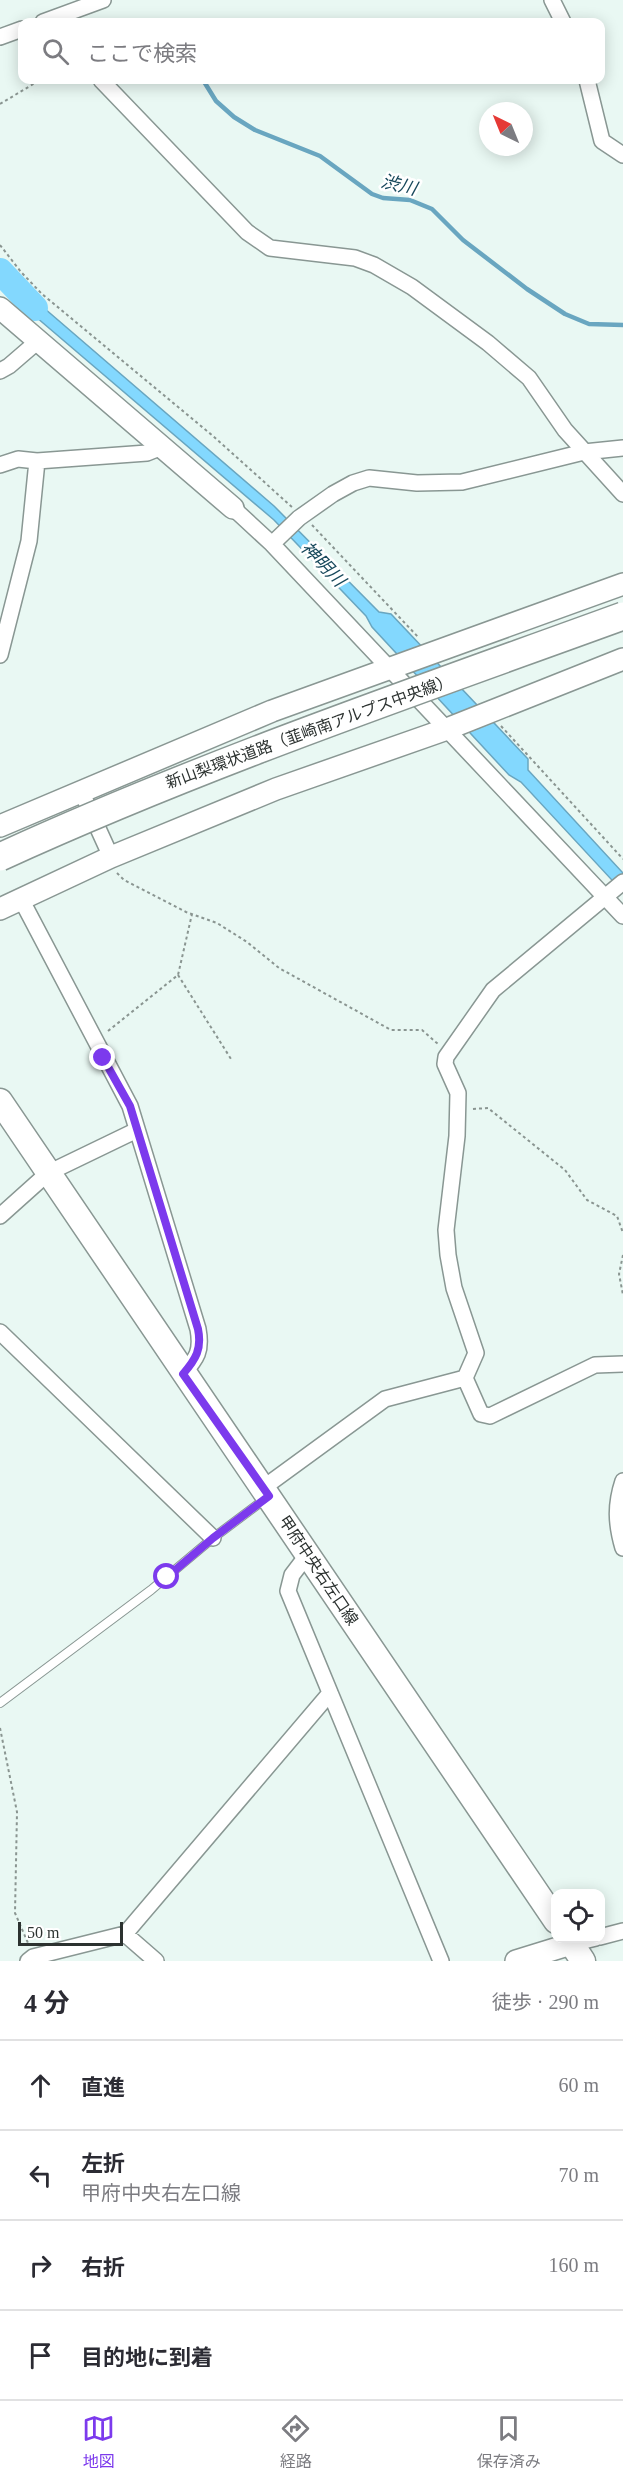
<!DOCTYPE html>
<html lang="ja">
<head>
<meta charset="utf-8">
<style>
	body { margin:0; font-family:"Times New Roman","Noto Sans JP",serif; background:#f2f2f3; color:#2b2b33 }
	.controls { position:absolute; right:18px; bottom:18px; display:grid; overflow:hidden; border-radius:12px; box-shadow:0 3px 15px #0003 }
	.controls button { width:54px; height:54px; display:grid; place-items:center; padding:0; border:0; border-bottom:2px solid #e1e1e2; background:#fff; color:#2b2b33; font:30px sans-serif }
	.compass { position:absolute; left:479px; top:102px; width:54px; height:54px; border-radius:50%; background:#fff; box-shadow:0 3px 15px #0003; rotate:317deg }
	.scale { position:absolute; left:18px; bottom:15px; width:105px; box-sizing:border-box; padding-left:6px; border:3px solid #2c3230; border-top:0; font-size:16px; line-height:21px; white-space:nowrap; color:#2c3230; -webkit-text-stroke:4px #fff; paint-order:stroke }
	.stop { position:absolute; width:18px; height:18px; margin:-14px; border:4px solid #7c3aed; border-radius:50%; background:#fff }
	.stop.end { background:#7c3aed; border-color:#fff; box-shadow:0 2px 6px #0008 }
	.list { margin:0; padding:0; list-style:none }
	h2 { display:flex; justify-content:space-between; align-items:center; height:78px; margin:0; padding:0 24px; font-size:26px }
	h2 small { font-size:20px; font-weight:400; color:#7c7c81 }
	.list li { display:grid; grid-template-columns:39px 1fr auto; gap:18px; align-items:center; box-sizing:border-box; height:90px; padding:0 24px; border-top:2px solid #e1e1e2 }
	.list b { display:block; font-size:22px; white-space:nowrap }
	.list p { margin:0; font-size:20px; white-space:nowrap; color:#7c7c81 }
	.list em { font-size:20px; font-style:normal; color:#7c7c81 }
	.icon { flex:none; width:33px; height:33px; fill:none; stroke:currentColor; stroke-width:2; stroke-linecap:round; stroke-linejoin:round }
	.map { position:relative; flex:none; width:623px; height:1961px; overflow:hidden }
	.search { position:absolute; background:#fff; box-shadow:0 3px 15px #0003; left:18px; right:18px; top:18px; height:66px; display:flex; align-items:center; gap:15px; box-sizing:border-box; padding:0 21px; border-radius:12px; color:#7c7c81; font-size:22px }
	.sheet { height:438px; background:#fff }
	nav { display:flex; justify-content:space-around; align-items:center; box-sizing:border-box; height:84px; border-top:2px solid #e1e1e2; background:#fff; font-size:16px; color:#7c7c81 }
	nav a { display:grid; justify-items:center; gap:3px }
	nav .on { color:#7c3aed }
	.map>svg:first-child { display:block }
	.water { fill:#83d8fe; stroke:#69a6c0; stroke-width:1.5 }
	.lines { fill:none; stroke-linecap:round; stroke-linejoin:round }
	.stream { stroke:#69a6c0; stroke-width:4.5 }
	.river { stroke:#83d8fe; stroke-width:26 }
	.lane-casing { stroke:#899793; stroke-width:10 }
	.street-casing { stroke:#899793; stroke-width:18 }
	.secondary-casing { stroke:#899793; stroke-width:24 }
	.primary-casing { stroke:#899793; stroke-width:27 }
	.path { stroke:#8a9591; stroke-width:2; stroke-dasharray:3 3; stroke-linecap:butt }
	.lane { stroke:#fff; stroke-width:8 }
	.street { stroke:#fff; stroke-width:15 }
	.secondary { stroke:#fff; stroke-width:21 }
	.primary { stroke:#fff; stroke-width:24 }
	.highway-bridge-casing { stroke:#899793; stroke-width:30; stroke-linecap:butt }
	.highway-bridge { stroke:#fff; stroke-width:27 }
	.route { stroke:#7c3aed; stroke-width:8 }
	.labels { text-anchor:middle; stroke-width:5; stroke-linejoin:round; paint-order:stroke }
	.street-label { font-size:16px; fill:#2c3230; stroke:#fff }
	.water-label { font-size:18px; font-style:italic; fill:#18495c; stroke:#fff }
</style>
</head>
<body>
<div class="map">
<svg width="623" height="1961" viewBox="0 0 623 1961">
	<rect width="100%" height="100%" fill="#e9f8f3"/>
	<path class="water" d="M16,280L44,308L274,506L379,612L391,614L528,759V770L623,873V892L521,782L509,775L372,627L366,616L274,520L29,311L6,289Z"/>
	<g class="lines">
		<path class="stream" d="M203,80L216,101L234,117L255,130L320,156L372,194L383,198L410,200L432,209L463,240L527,289L565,314L589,324L623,325"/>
		<path class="river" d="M0,271L35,308"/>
		<defs>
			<path id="lane" d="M0,1703L151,1590L213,1538L265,1499"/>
			<path id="street" d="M552,0L563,22
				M43,22L103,0
				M0,37L22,29
				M101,80L247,232L270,248L355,258L374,265L412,287L488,343L529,378L565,430L623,494
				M587,80L602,141L623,155
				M0,371L9,366L38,341
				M0,465L18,459L37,461L147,453L162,447
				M233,508L272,544L623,916
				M272,544L299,518L333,494L353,483L369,478L417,483L462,482L584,452L623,448
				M0,655L29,541L37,461
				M81,791L111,857
				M21,899L130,1106L198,1329C202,1351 197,1358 183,1374
				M0,1216L48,1173L137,1130
				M0,1332L213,1538
				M465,1378L481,1414L490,1416L595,1365L623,1364
				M623,1481C615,1505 616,1524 623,1548
				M263,1488L385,1399L465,1378L476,1353L454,1288L448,1255L446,1230L457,1136L458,1093L445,1064L446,1057L493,990L623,882
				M308,1554L292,1575L288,1591L441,1961
				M125,1934L330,1693
				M600,1937L623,1931
				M571,1944L596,1938
				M28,1961L33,1957L125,1934L156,1961"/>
			<path id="secondary" d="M0,308L233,508
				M0,826L272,711L623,584
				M0,909L111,857L276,789L447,729L623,659
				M516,1961L571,1944"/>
			<path id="primary" d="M0,1101L556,1921
				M568,1938L583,1961"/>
		</defs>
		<use href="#lane" class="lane-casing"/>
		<use href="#street" class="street-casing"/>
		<use href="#secondary" class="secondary-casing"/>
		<use href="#primary" class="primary-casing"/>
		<path class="path" d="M0,104L40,80
			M0,245L21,272L42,294L213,436L292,507
			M312,525L419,638
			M501,726L623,859
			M117,873L124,880L186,912L217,923L247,942L279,968L391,1030H422L438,1044
			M178,975L231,1059
			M108,1031L178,975L192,914
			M473,1109L488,1108L565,1170L587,1200L617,1216L623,1233
			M623,1255L619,1274L623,1295
			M0,1728L17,1812L15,1913L28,1943"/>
		<use href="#lane" class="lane"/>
		<use href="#street" class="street"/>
		<use href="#secondary" class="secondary"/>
		<use href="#primary" class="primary"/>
		<defs>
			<path id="highway-bridge" d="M0,857C203,764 414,692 623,616"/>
		</defs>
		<use href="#highway-bridge" class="highway-bridge-casing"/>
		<use href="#highway-bridge" class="highway-bridge"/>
	</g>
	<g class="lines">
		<path class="route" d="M103,1058L130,1106L198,1329C202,1349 196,1359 183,1374L269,1496L213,1538L167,1577"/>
	</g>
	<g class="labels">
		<g class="street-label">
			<text transform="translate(309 731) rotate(-20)" y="6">新山梨環状道路（韮崎南アルプス中央線）</text>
			<text transform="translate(319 1570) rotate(56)" y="6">甲府中央右左口線</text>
		</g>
		<g class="water-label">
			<text transform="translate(399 185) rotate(14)" y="6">渋川</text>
			<text transform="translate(323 564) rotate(46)" y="6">神明川</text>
		</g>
	</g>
</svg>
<div class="controls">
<button><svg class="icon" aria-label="locate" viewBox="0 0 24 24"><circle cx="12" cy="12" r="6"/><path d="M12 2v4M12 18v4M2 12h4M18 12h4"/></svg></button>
</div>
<svg class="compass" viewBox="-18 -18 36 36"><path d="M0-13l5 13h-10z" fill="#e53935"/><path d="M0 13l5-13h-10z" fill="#7c7c81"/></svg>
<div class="scale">50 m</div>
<div class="stop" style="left:167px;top:1577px"></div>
<div class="stop end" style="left:103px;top:1058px"></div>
<div class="search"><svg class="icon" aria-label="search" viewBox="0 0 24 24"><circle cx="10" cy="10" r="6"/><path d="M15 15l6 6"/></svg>ここで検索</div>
</div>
<section class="sheet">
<h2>4 分<small>徒歩 · 290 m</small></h2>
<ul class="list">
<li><svg class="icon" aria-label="ahead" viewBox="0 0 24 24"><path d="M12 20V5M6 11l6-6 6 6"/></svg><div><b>直進</b></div><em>60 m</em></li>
<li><svg class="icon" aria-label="left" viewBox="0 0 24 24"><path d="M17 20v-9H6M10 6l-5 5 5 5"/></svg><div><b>左折</b><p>甲府中央右左口線</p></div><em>70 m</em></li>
<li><svg class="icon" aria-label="right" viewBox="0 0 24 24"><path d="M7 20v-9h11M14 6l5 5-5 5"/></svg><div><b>右折</b></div><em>160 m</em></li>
<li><svg class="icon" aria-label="arrive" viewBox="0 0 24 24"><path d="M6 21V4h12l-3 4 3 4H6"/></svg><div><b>目的地に到着</b></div></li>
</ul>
</section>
<nav>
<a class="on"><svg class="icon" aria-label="map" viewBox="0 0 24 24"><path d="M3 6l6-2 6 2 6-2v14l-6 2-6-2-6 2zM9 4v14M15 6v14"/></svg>地図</a>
<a><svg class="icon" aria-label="directions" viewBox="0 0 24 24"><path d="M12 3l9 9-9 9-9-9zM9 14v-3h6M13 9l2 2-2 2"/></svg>経路</a>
<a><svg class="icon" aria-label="saved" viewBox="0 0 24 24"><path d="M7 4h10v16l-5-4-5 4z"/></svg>保存済み</a>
</nav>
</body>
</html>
